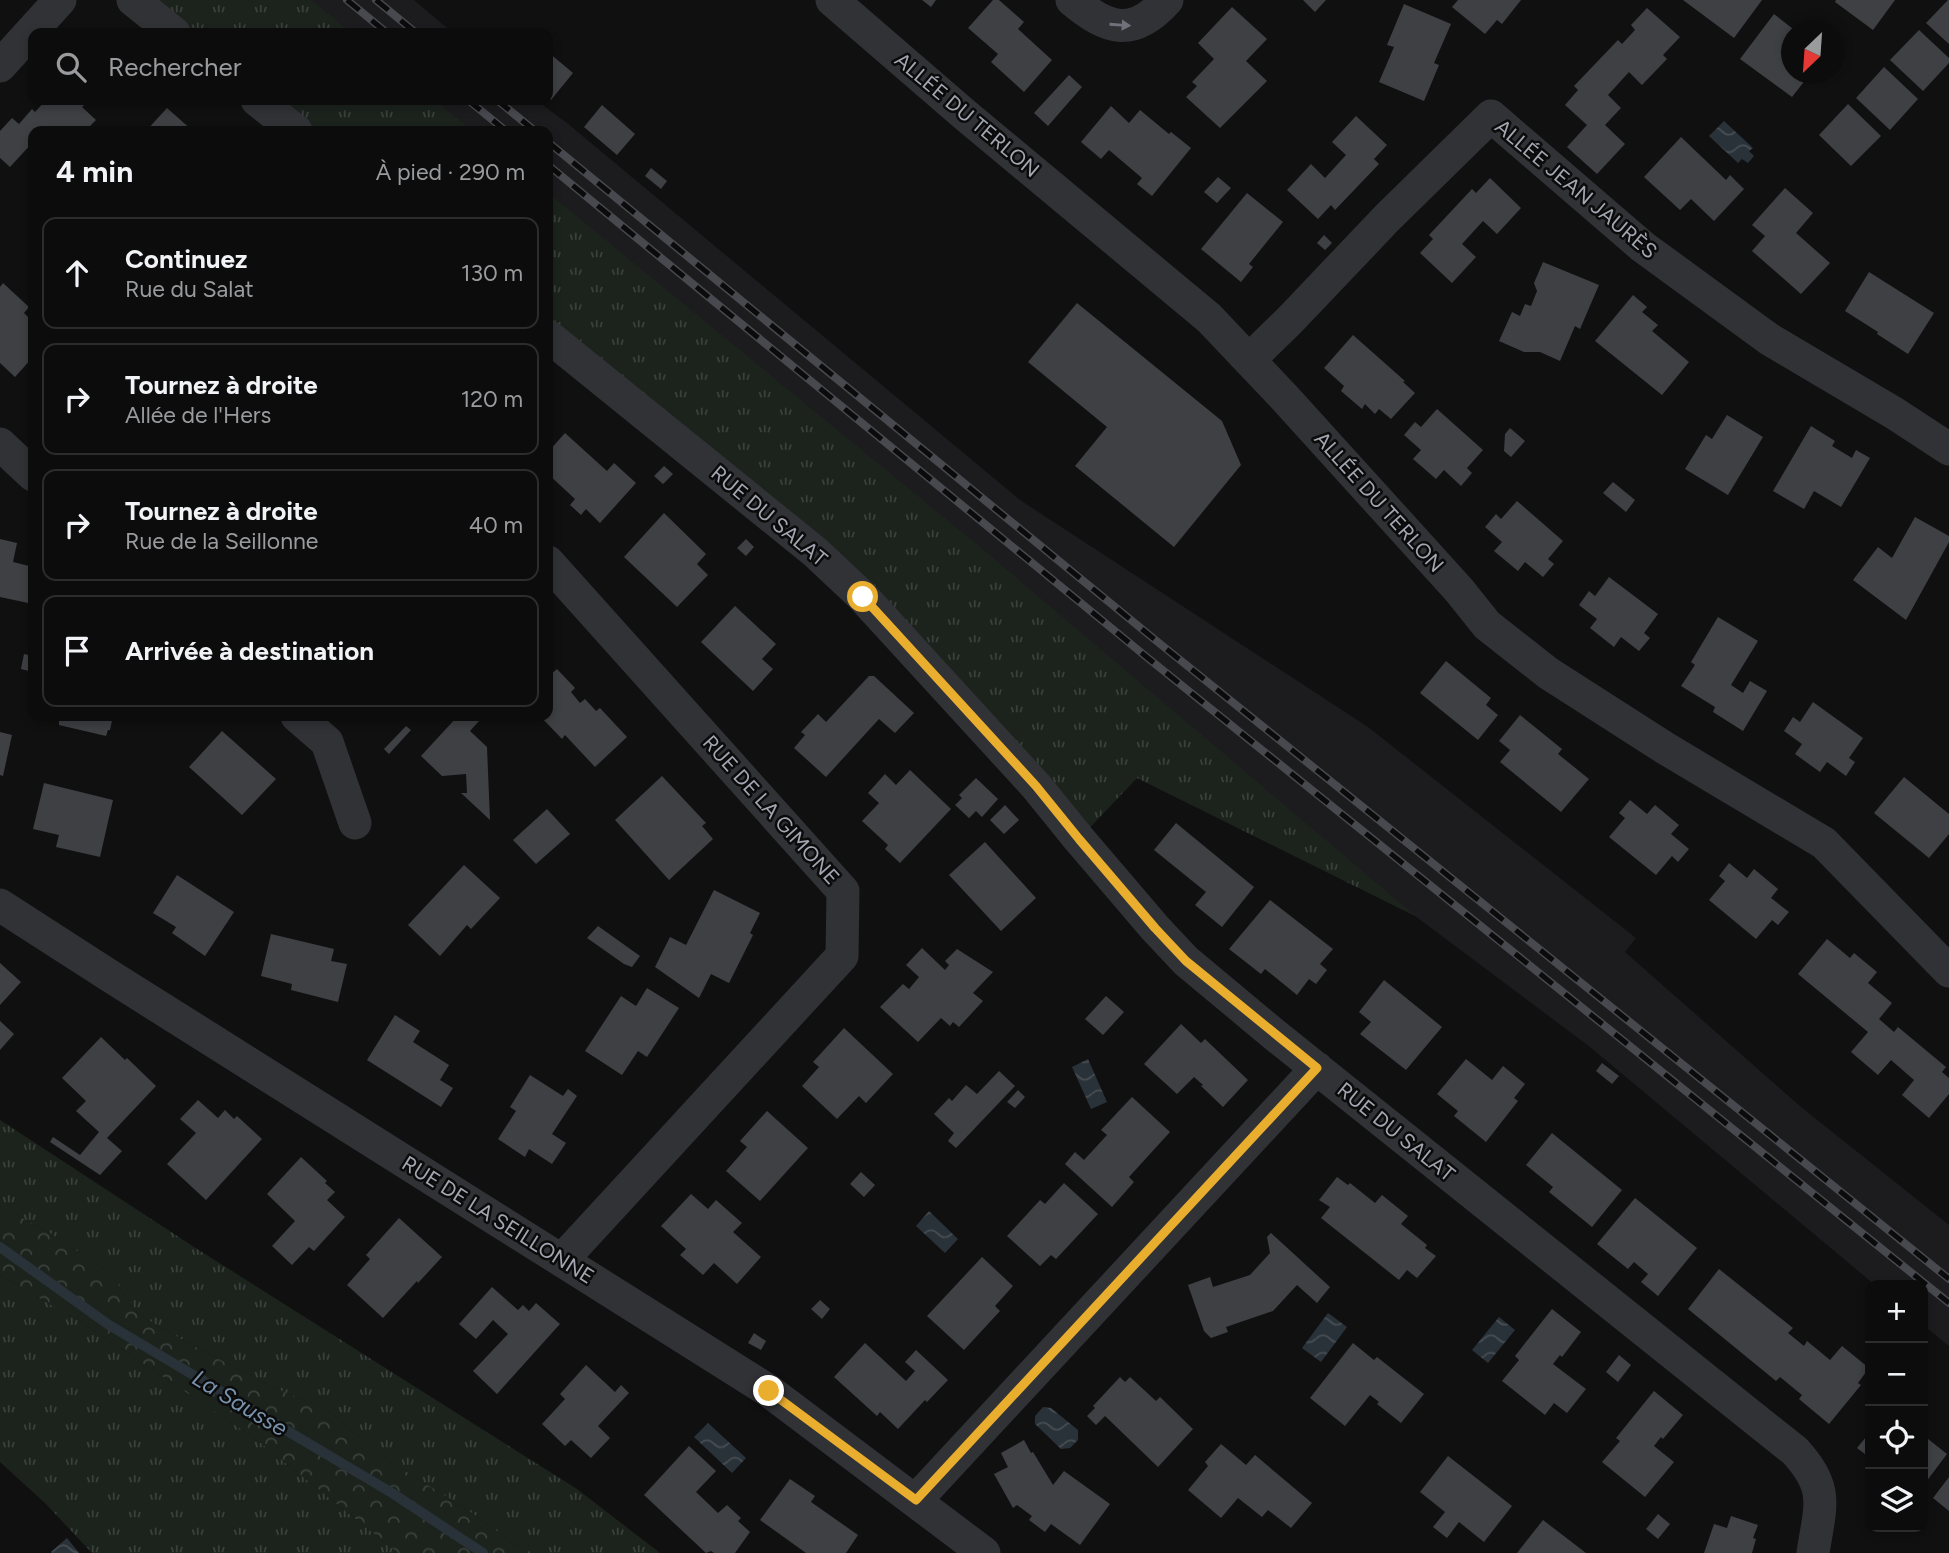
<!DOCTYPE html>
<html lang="fr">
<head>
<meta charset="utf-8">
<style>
	body { margin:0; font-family:Figtree,sans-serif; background:#151516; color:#f1f3f6 }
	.controls { position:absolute; right:21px; bottom:21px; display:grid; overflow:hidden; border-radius:14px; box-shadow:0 4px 10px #0003 }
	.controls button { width:63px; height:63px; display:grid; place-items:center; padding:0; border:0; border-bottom:2px solid #2c2c2e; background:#0c0c0d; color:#f1f3f6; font:35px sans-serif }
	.compass { position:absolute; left:1781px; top:21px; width:63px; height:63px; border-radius:50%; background:#0c0c0d; box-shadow:0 4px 10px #0003; rotate:205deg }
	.stop { position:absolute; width:21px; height:21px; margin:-16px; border:5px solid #eaae2f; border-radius:50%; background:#fff }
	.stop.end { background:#eaae2f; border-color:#fff; box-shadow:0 2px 7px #0008 }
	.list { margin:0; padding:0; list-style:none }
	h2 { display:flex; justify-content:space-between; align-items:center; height:91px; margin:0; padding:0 28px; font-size:30px }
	h2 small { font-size:23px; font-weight:400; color:#9a9b9d }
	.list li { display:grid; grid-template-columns:46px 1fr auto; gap:21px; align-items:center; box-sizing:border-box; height:112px; margin:0 14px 14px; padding:0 14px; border:2px solid #2c2c2e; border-radius:14px }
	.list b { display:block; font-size:26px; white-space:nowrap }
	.list p { margin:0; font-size:23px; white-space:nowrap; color:#9a9b9d }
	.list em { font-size:23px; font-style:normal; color:#9a9b9d }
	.icon { flex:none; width:38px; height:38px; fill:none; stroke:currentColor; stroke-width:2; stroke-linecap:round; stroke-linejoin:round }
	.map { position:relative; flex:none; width:1949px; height:1553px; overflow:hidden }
	.search { position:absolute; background:#0c0c0d; box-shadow:0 4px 10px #0003; left:28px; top:28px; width:525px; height:77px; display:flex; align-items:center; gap:18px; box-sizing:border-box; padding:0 24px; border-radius:14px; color:#9a9b9d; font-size:26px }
	.panel { position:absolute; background:#0c0c0d; box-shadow:0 4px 10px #0003; left:28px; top:126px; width:525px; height:595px; border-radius:14px }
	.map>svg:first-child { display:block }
	.built { fill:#1c1c1e }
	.grass { fill:url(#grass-tufts) }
	.forest { fill:url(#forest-crowns) }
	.water { fill:url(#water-waves) }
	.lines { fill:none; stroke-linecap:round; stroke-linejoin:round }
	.stream { stroke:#2a3239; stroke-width:10 }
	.building { fill:#3f4044 }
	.minor { stroke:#313236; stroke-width:33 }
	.rail-casing { stroke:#48494f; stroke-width:8 }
	.rail { stroke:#0b0b0c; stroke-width:5; stroke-dasharray:16; stroke-linecap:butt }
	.oneway { fill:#6f727a }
	.route { stroke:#eaae2f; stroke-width:9 }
	.labels { text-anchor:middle; stroke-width:5; stroke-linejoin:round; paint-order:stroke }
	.street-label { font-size:21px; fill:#a1a6b1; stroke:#0b0b0c }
	.water-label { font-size:23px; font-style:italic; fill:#7993ac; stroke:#0b0b0c }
</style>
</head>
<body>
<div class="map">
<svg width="1949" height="1553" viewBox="0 0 1949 1553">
	<defs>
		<pattern id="grass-tufts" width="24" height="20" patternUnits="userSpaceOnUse" patternTransform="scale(1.75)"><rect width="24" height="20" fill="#1c231d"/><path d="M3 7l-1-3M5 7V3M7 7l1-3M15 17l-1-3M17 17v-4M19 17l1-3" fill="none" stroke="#3a403b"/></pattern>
		<pattern id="forest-crowns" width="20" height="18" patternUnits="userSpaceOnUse" patternTransform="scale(1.75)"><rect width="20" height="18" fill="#1c231d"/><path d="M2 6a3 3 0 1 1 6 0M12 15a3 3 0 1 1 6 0" fill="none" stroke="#3a403b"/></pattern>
		<pattern id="water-waves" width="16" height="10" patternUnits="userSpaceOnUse" patternTransform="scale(1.75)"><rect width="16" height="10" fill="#2a3239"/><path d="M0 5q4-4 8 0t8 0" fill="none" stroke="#464d53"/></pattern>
	</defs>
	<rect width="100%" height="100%" fill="#101011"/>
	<path class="built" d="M281,0H414L453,33H317Z
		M373,100H536L567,123L1020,500L1368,727L1636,938L1625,952L1801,1107L1949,1225V1346L1923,1325V1285H1875L1590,1047L1415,916L1175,783L548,298V131H374Z"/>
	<path class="grass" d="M133,0H311L352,33H174Z
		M257,100H434L469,128L467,131H296Z
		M548,193L981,548L1415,916L1137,778L1079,839L863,597L548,336Z
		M0,1120L194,1247L577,1489L660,1553H533L516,1545L466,1509L380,1455L328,1410L277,1389L186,1342L138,1314L109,1272L48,1232L0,1206Z
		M0,1275L84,1324L256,1439L398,1553H92L45,1503L0,1462Z"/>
	<path class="forest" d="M0,1206L48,1232L109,1272L138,1314L186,1342L277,1389L328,1410L380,1455L466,1509L516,1545L533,1553H398L256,1439L84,1324L0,1275Z"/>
	<path class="water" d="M1724,121L1753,148L1749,151L1754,156L1748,163L1742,159L1738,163L1709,136Z
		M1088,1059L1107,1102L1091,1109L1072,1067Z
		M929,1211L958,1239L945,1253L916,1226Z
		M1328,1313L1347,1327L1321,1362L1302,1348Z
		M1499,1317L1515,1330L1488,1363L1472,1350Z
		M1043,1407L1051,1408L1078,1430V1440L1070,1448L1061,1449L1035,1424V1416Z
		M708,1423L746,1458L732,1473L694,1437Z
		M67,1538L79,1553H52L51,1552Z"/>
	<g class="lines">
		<path class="stream" d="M0,1247L109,1325L392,1493L483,1553"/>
	</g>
	<path class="building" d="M922,0H936L931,7Z
		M993,0H999L1024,22L1018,29L1052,60L1024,92L991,62L998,54L968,28Z
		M1303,0H1326L1315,12Z
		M1458,0H1521L1502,24L1497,20L1485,34L1452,7Z
		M1683,0H1762L1734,38Z
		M1836,0H1895L1873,30L1835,2Z
		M1948,0H1949V44L1926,23Z
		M1404,4L1451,24L1434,63L1439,65L1424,101L1379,82L1394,47L1387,45Z
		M1232,7L1267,39L1246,61L1267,81L1220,128L1186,97L1197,86L1192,82L1214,59L1198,43Z
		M1647,8L1680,37L1663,55L1667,59L1642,85L1629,72L1608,95L1621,108L1605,125L1625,144L1597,174L1567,147L1587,125L1565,105L1578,90L1574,86L1618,40L1622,44L1635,30L1631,25Z
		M1774,14L1797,32H1791V74H1810L1792,97L1740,59Z
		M1919,30L1949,58V63L1923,91L1890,60Z
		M548,52L573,73L551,100L548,97Z
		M1884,67L1918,99L1890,130L1856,98Z
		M1069,75L1082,87L1048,126L1034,113Z
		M46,100H89L82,107L96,120L85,131H33V142L10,167L0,158V131L12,118L19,124L32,109L35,112Z
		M1848,104L1881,136L1851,166L1819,135Z
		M602,105L635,134L617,155L584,127Z
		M1111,106L1129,123L1140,110L1169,134L1171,132L1191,148L1152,196L1137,184L1142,178L1109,150L1101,159L1081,142Z
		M167,108L193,131H146Z
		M1356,116L1387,145L1374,159L1379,164L1335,210L1331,205L1318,219L1287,190L1311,164L1325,178L1346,155L1332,142Z
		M1681,137L1726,180L1730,175L1744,189L1714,221L1691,199L1680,210L1644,177Z
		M651,168L667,181L661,189L645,176Z
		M1218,177L1231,188L1217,203L1204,192Z
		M1490,178L1521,208L1497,234L1483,221L1462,244L1476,257L1452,283L1420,253L1433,239L1429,235L1472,189L1476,193Z
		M1785,188L1813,213L1796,233L1830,263L1801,294L1752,251L1765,236L1752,225Z
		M1247,193L1283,222L1249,264L1253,267L1241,282L1201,249Z
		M1324,235L1332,243L1325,250L1317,243Z
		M1543,262L1599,285L1580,329L1575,326L1560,361L1540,352H1524L1499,341L1512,312L1520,316L1525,304L1531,306L1537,291L1534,283Z
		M1869,272L1934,313L1908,354L1877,334L1878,332L1845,311Z
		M3,283L29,307L24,313L33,322V357L15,377L0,363V287Z
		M1633,295L1647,307L1642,312L1658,325L1652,331L1689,362L1662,395L1595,341Z
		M1077,303L1222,421L1241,465L1174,547L1075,466L1107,427L1028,362Z
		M1353,335L1405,381L1403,382L1415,393L1391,419L1379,409L1375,414L1365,404L1362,409L1341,391L1344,386L1324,368Z
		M1437,409L1483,450L1467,468L1472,473L1461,486L1444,470L1436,479L1413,459L1421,450L1404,435L1415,422L1421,427Z
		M1727,415L1763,437L1728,495L1685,469L1706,435L1712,439Z
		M1811,426L1835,441L1832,446L1852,458L1856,450L1870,458L1841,507L1814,491L1804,509L1773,491Z
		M1510,428L1525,441L1511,457L1504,451L1505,434Z
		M565,433L607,471L614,463L636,483L600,523L586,509L581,515L570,505L575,499L548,474V452Z
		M664,466L673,474L663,484L654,476Z
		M1613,482L1635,500L1626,512L1603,493Z
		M1517,501L1563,541L1548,559L1554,564L1543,577L1525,562L1518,571L1494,551L1502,542L1485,527L1496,514L1501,519Z
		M664,513L706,554L697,564L708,575L677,607L624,557Z
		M1915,517L1949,536V542L1906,620L1853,580L1878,547L1892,558Z
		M0,539L17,543L13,562L33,567V604L0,597Z
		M746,539L754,547L746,556L737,548Z
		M1609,577L1658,614L1644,633L1650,638L1639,651L1621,637L1614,647L1590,628L1597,619L1579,605L1589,591L1595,596Z
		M735,606L776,644L762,659L773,669L753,691L701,642Z
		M1718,617L1758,641L1731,685L1743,693L1750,681L1767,691L1743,731L1713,712L1715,707L1681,686L1695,665L1691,662Z
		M24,654L33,656V672L21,669Z
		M1446,661L1491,698L1486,705L1498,715L1478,740L1420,693Z
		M557,669L575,688L571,692L580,703L585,699L596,711L600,708L627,737L595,767L565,735L562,739L540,716H548V677Z
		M869,676H874L914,713L895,733L879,719L826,777L794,748L805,735L801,732L818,714L826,722Z
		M1813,702L1863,738L1849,758L1855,762L1846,776L1827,762L1820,772L1795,754L1802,744L1784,731L1793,717L1800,722Z
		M1520,715L1562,749L1558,754L1589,779L1561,812L1500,762L1510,750L1499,741Z
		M59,716H113L110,730H108L106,736L59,725Z
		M455,716H478L479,721L470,731L487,747L490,820L461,793H467L466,774L442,776L421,756L456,718Z
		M406,726L411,730L389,754L384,749Z
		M222,731L276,779L242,815L189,767Z
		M0,732L12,735L3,776L0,775Z
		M910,770L951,809L900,863L885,849L888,845L862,821L879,803L868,793L885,774L896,785Z
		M662,776L706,823L702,826L713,839L669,880L615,820Z
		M1904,777L1949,814V834L1929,858L1874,813Z
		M976,778L998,799L982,817L976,811L969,818L955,805L962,798L959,795Z
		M44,783L113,800L100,857L56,847L59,835L33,829Z
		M1630,800L1647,814L1655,805L1679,825L1671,834L1689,849L1678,862L1672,856L1656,875L1609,837L1625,818L1619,813Z
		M1005,805L1019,820L1004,834L990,820Z
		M547,809L570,834L536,864L513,840Z
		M1176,823L1254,887L1222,927L1195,905L1206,892L1154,850Z
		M985,842L1036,898L1001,931L949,875Z
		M1729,863L1747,878L1754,869L1778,889L1771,898L1789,912L1778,925L1772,920L1756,939L1709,900L1725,881L1719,876Z
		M464,865L500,898L471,929L467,925L440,956L408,925Z
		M177,875L234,912L205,956L172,933L176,927L153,913Z
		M714,890L760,913L750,933L753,935L729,983L711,974L699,998L655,967L670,937L686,945Z
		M1270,900L1333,949L1320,964L1327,970L1316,984L1309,979L1297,995L1265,969L1261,974L1229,949Z
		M598,926L640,956L632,967L624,964L587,938Z
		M271,934L334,949L331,961L347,964L338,1002L291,990L292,984L261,976Z
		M1827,939L1850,958L1854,953L1877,972L1868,983L1892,1003L1879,1019L1894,1032L1898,1027L1946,1067L1942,1072L1949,1078V1094L1929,1118L1902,1095L1914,1080L1891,1060L1878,1075L1851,1052L1868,1032L1798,974Z
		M922,948L945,970L949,965L945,961L957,949L993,972L973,993L983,1001L959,1027L953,1022L950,1026L941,1018L918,1042L880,1007L903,984L909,989L919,977L906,965Z
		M0,963L21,982L0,1005Z
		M1384,980L1442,1027L1406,1070L1360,1034L1371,1022L1359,1012Z
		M647,988L679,1008L647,1057L638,1051L622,1075L585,1051L621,996L636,1006Z
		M1106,996L1124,1012L1103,1035L1085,1019Z
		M395,1015L420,1031L413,1042L449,1065L440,1080L453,1088L441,1107L367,1060Z
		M0,1021L14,1034L0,1050Z
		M1181,1024L1201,1043L1205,1039L1248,1080L1223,1107L1201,1086L1203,1085L1194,1077L1177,1094L1144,1064Z
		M844,1028L893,1074L866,1103L859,1096L837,1119L802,1086L819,1067L813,1062Z
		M101,1037L125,1060L127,1058L156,1086L107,1138L122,1151L100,1175L50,1142L53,1137L80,1155L99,1132L76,1111L86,1101L62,1078Z
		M1466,1059L1492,1080L1503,1066L1525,1084L1514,1098L1518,1101L1486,1142L1454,1116L1458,1111L1437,1094Z
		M1602,1063L1619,1076L1612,1084L1596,1071Z
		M999,1071L1015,1086L956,1148L948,1141L954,1133L934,1114L949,1098L952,1101L966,1085L977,1094Z
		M530,1075L563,1096L568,1089L577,1096L552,1134L566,1143L552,1164L529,1149L525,1157L498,1139L516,1111L510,1107Z
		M1018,1090L1025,1097L1015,1108L1007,1102Z
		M1132,1097L1170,1132L1129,1177L1134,1182L1112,1207L1065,1164L1075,1152L1084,1160L1107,1135L1101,1130Z
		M198,1100L218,1118L225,1110L234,1119L237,1116L262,1139L206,1200L167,1164L196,1133L180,1119Z
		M767,1111L808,1148L760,1201L726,1171L747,1147L740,1141Z
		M1552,1133L1622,1190L1592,1227L1549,1192L1553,1187L1526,1165Z
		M301,1157L327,1181L325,1183L335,1192L327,1200L345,1217L314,1251L309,1247L292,1265L272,1246L295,1221L267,1194Z
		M861,1172L875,1185L864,1197L850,1184Z
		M1337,1177L1348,1185L1350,1183L1375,1203L1382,1195L1408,1216L1401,1224L1427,1245L1425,1248L1436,1256L1417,1278L1407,1270L1399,1280L1321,1218L1330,1207L1319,1200Z
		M1064,1183L1098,1214L1056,1259L1051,1255L1040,1266L1007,1236L1040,1200L1045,1204Z
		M691,1194L708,1209L716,1200L742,1223L733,1232L761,1257L737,1284L714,1263L703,1275L680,1255L686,1249L661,1226Z
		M1635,1198L1697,1248L1658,1296L1641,1282L1648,1274L1634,1262L1628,1269L1597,1244Z
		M399,1218L442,1257L418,1283L417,1281L383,1318L347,1285L370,1259L366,1255Z
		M1271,1233L1330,1287L1317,1303L1297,1285L1273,1311L1226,1327L1228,1332L1211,1338L1204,1331L1188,1285L1210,1277L1213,1287L1250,1275L1270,1253L1267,1237Z
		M982,1257L1013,1286L995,1306L1000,1311L964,1350L927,1316Z
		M1719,1269L1793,1328L1788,1333L1804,1346L1807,1341L1830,1360L1842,1346L1869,1368L1858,1383L1861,1385L1829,1424L1799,1399L1802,1395L1780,1377L1776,1381L1688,1309Z
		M492,1287L518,1310L523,1305L529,1311L536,1303L560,1324L497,1394L473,1371L508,1334L493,1320L476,1339L459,1324Z
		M820,1300L830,1309L822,1319L811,1309Z
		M1552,1309L1581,1332L1562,1357L1560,1355L1553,1364L1586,1389L1567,1413L1554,1403L1545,1415L1502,1381L1519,1360L1515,1356Z
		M754,1333L766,1341L761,1350L748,1343Z
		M865,1343L906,1381L915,1371L905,1362L916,1350L948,1380L927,1402L925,1400L898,1429L880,1412L877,1416L834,1377Z
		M1353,1343L1374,1360L1377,1357L1424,1394L1401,1423L1377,1404L1379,1402L1370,1395L1345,1426L1310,1398Z
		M1619,1355L1631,1365L1618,1382L1606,1372Z
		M586,1365L615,1392L621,1385L629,1393L598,1426L610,1438L591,1458L571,1440L565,1446L542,1424L565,1399L560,1394Z
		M1120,1377L1125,1382L1130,1377L1156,1401L1160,1397L1193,1429L1158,1467L1105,1416L1096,1425L1087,1416L1095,1408L1093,1406Z
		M1654,1391L1683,1415L1663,1439L1661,1437L1654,1446L1674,1462L1645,1497L1602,1462L1620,1441L1616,1438Z
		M1870,1432V1458L1857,1448Z
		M1923,1435L1947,1454L1923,1486Z
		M1024,1440L1031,1453L1033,1452L1053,1485L1064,1471L1110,1504L1080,1545L1051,1524L1045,1532L1029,1520L1032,1516L1017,1505L1013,1508L994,1474L1008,1467L1001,1453Z
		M1221,1444L1246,1465L1255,1455L1312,1503L1291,1528L1268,1510L1262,1517L1238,1498L1221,1518L1188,1490L1208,1466L1205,1462Z
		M689,1446L716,1471L696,1492L718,1513L727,1505L741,1518L738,1521L750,1532L735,1553H714L711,1551L706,1553L644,1495Z
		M1448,1456L1512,1506L1484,1542L1459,1522L1447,1538L1433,1527L1445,1512L1420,1492Z
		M1949,1477V1511L1933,1498Z
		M790,1479L815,1496L811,1502L858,1535L846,1553H806L760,1520Z
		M1658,1514L1670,1524L1658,1539L1646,1529Z
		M1731,1516L1758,1525L1753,1538L1756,1539L1752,1553H1704L1714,1524L1727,1528Z
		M1543,1520L1586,1553H1517Z"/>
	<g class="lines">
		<path class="minor" d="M133,0L174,33
			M832,0L964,114L1209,318L1284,397L1459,590L1487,625L1548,673L1665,748L1824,843L1949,971
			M1072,0C1108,30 1133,38 1167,0
			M0,66L60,0
			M257,100L296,131
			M548,336L815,552L863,597L1036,786L1079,839L1155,928L1186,961L1276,1036L1795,1451C1830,1489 1820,1506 1813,1553
			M1249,360L1290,320L1387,218L1491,116L1643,247L1769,339L1894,413L1949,449
			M0,444L33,475
			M548,562L843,891L842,956L562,1260
			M297,716L327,742L355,823
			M0,905L110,976L769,1391L984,1553
			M916,1500L1317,1068"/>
		<defs>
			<path id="rail" d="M347,0L387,33
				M376,0L416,33
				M468,100L506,131
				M497,100L535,131
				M548,142L1159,643L1949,1279
				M548,165L1149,659L1949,1303"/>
		</defs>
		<use href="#rail" class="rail-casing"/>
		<use href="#rail" class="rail"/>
	</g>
	<defs><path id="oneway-solid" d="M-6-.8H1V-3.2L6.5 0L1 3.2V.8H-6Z" transform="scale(1.75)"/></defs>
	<use class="oneway" href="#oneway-solid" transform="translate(1120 25) rotate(4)"/>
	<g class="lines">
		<path class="route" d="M769,1391L916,1500L1317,1068L1186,961L1155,928L1079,839L1036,786L863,597"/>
	</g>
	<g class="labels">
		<g class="street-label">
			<text transform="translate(967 115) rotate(40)" y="7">ALLÉE DU TERLON</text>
			<text transform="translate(1576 189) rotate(40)" y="7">ALLÉE JEAN JAURÈS</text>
			<text transform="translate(1379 502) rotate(48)" y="7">ALLÉE DU TERLON</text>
			<text transform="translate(769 516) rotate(40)" y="7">RUE DU SALAT</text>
			<text transform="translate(771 810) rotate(48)" y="7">RUE DE LA GIMONE</text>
			<text transform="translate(1396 1132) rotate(39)" y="7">RUE DU SALAT</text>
			<text transform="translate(498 1220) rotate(32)" y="7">RUE DE LA SEILLONNE</text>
		</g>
		<g class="water-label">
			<text transform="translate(240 1403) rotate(31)" y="8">La Sausse</text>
		</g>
	</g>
</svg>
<div class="controls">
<button>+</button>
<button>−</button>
<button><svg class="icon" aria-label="locate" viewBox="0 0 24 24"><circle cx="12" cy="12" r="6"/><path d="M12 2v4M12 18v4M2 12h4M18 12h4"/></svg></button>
<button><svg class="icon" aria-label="layers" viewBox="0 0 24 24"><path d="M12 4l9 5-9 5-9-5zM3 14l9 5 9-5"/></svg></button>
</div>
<svg class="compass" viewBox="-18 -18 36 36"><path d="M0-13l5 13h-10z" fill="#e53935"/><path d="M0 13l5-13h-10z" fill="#9a9b9d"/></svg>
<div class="stop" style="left:863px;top:597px"></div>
<div class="stop end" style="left:769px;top:1391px"></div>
<div class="search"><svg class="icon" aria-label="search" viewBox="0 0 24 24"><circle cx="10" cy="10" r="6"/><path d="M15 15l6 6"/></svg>Rechercher</div>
<section class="panel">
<h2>4 min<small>À pied · 290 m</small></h2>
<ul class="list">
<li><svg class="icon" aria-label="ahead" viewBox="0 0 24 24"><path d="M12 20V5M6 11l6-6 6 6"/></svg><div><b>Continuez</b><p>Rue du Salat</p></div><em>130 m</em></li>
<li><svg class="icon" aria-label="right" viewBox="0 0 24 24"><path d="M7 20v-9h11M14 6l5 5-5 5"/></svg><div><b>Tournez à droite</b><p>Allée de l'Hers</p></div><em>120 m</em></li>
<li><svg class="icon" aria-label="right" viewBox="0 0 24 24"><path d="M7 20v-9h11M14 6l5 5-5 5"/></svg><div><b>Tournez à droite</b><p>Rue de la Seillonne</p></div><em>40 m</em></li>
<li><svg class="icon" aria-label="arrive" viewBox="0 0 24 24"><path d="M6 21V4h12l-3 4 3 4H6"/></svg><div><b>Arrivée à destination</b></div></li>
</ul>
</section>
</div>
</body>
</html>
